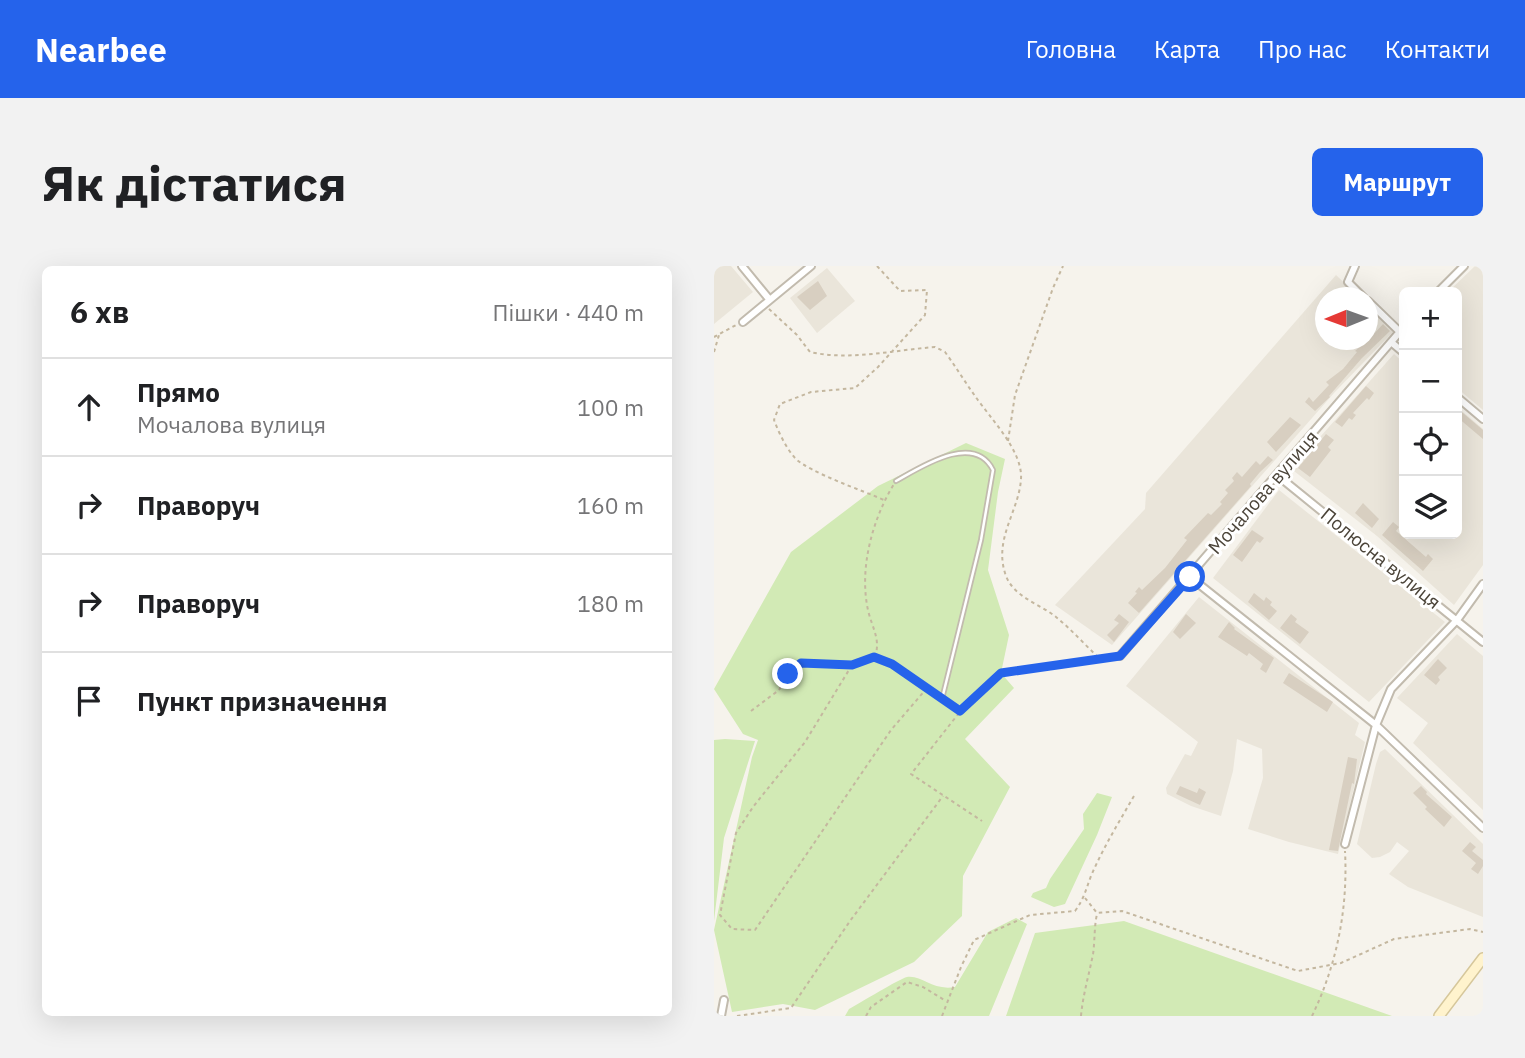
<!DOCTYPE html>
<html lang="uk">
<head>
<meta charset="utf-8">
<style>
	body { margin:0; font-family:"IBM Plex Sans",sans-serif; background:#f2f2f2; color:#202124 }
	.controls { position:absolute; right:21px; top:21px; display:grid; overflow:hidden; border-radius:10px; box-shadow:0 7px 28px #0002 }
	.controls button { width:63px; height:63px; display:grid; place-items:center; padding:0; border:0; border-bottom:2px solid #e0e0e0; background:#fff; color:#202124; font:35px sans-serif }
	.compass { position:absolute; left:601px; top:21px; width:63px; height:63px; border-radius:50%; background:#fff; box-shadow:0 7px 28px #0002; rotate:269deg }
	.stop { position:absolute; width:21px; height:21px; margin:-16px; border:5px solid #2563eb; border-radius:50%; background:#fff }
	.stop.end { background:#2563eb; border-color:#fff; box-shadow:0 2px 7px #0008 }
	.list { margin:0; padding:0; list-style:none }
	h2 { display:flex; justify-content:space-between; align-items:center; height:91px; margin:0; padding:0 28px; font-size:30px }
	h2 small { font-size:23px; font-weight:400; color:#757577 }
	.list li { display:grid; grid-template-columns:46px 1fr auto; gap:21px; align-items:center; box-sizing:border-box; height:98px; padding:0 28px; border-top:2px solid #e0e0e0 }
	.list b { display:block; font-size:26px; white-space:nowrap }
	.list p { margin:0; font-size:23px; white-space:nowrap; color:#757577 }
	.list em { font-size:23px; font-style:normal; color:#757577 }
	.icon { flex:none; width:38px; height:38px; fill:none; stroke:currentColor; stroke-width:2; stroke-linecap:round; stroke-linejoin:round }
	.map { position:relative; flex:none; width:769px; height:750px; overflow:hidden; border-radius:10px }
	header { display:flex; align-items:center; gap:42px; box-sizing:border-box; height:98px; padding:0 35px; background:#2563eb; color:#fff }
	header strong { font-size:33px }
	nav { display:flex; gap:38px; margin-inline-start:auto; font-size:24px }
	.intro { display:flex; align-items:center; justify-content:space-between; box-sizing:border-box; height:168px; padding:0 42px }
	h1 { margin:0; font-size:49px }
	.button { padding:18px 32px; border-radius:10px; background:#2563eb; color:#fff; font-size:24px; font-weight:700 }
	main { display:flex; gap:42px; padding:0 42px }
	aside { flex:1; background:#fff; border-radius:10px; box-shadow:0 7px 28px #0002 }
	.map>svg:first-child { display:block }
	.residential { fill:#eae5da }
	.green { fill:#d2eab5 }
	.building { fill:#d8cfc1 }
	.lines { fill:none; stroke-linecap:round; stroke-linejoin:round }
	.lane-casing { stroke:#c2bbae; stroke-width:6 }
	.street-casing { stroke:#c2bbae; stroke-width:10 }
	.secondary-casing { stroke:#d6c79b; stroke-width:12 }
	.path { stroke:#c4b79f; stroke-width:2; stroke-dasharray:3.5 3.5; stroke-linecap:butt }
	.lane { stroke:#fff; stroke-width:2.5 }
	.street { stroke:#fff; stroke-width:6 }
	.secondary { stroke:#fff3cd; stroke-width:9 }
	.route { stroke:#2563eb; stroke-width:9 }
	.labels { text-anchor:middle; stroke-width:6; stroke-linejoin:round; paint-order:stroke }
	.street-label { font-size:19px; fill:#4b4439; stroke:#fff }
</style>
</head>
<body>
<header>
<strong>Nearbee</strong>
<nav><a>Головна</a><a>Карта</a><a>Про нас</a><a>Контакти</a></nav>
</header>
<div class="intro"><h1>Як дістатися</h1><a class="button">Маршрут</a></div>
<main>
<aside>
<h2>6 хв<small>Пішки · 440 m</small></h2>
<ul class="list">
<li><svg class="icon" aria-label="ahead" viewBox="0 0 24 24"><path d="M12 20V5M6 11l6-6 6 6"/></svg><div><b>Прямо</b><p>Мочалова вулиця</p></div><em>100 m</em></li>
<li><svg class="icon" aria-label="right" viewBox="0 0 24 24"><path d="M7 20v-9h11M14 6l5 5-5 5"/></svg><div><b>Праворуч</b></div><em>160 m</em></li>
<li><svg class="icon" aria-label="right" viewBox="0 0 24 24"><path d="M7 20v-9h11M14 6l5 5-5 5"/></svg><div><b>Праворуч</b></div><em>180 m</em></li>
<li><svg class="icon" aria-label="arrive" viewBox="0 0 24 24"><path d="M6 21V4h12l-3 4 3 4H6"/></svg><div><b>Пункт призначення</b></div></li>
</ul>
</aside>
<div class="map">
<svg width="769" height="750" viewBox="0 0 769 750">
	<rect width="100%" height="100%" fill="#f6f3ec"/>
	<path class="residential" d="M0,0H17L39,26L0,58Z
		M761,0H769V144L743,122V26H734Z
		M113,2L141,35L103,67L76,32Z
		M622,9L645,31L612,32V74H654V40L679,66L620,127L398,379L341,339L431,243L432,227Z
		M680,88L690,97V268H743V141L769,163V299L740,339L663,270L580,205L606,171Z
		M565,224L731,356L655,436L499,312Z
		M485,331L645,457L641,469L651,476L624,588L575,576L534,563L549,512L548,483L523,473L519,505L507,550L477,540L453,528L452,522L471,488L477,490L484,476L412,420Z
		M743,368L769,390V544L699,477L714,457L683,432Z
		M671,483L769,578V651L694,621L675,608L695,585L683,576L676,586L666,591L658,592L643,578L662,498L666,486Z"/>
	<path class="green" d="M252,177L291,193L284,226L274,304L295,369L287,407L300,422L251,473L296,521L249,610L248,650L200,696L101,744L69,738L18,746L0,664L38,491L44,474L29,468L0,423L77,286L164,220Z
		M11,473L41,475L10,572L0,655V474Z
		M383,527L398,531L383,569L351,638L340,641L317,631L319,627L332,622L336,613L370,563L369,548Z
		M302,652L313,658L275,750H131L135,743C146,737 185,713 193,711C209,709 218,725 241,721L274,666Z
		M410,655L678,750H292L321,667Z"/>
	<path class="building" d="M104,15L113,30L96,44L83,31Z
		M669,58L676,65L648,92L615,130L616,131L601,145L591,136L595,131L599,136L615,119L612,116L629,103L643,86L641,85L654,74V66L658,70Z
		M652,120L660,127L655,134L653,132L639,147L642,149L638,154L635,152L628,161L621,156Z
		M743,142L769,164V173L743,151Z
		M576,151L587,159L562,186L553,176Z
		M612,168L620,174L614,181L617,184L596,211L584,202Z
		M554,190L559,194L546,206L536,218L537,220L425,347L414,337L423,327L421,326L425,321L428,324L451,302L473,274L470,272L494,247L497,249L508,238L506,236L514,227L511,224L520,215L518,212L523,206L528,211L542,195L546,199Z
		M649,237L665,253L658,262L641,247Z
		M679,256L685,261L682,265L712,291L714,288L719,293L709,305L668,269Z
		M538,264L550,272L546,277L543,275L528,296L519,289Z
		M540,327L550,335L552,331L558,336L556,339L563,345L555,354L534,336Z
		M405,348L415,356L400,376L393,369L405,357L400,354Z
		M472,348L482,357L466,373L459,366Z
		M577,348L583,353L581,356L595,366L586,378L566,362Z
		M515,356L521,362L520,363L560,392L552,407L546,403L549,398L535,387L533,390L504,371Z
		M724,393L733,402L724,411L726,414L722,419L710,409Z
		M575,407L619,436L613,446L569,417Z
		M634,491L643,493L640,518L638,517L624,585L615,584Z
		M466,520L483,527L485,522L492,526L486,539L462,528Z
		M707,520L713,526L712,528L738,551L730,561L711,543L713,541L699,527Z
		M756,576L762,581L758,585L769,594V600L764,608L757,603L762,597L748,585Z"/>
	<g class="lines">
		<defs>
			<path id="lane" d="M182,215C207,201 260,166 279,204L267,274L228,433"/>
			<path id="street" d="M28,0L55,33
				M641,0L634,16L650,32
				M724,26L750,0
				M654,35L686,66
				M29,56L97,0
				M677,76L690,87
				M743,131L769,153
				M563,209L769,376
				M476,311L662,459L769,562
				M406,390L690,61
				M631,578L662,459L677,423L743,354L769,318
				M7,750L10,734"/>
			<path id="secondary" d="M725,750L769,692"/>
		</defs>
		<use href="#lane" class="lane-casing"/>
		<use href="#street" class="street-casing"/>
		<use href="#secondary" class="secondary-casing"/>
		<path class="path" d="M163,0L186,25L213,24L211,49L164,101L141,122L97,126L66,138L60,154C65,167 72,182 81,192C94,206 150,225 170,234
			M55,43L83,69L96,86C136,95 180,84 221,81L231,86C242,101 251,116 261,130C276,152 309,185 307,213C305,245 280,272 291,307C298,331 325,337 342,351C357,363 371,379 385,392
			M0,71L22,59
			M0,86L5,69
			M294,175L301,129L339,22L349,0
			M161,391C167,373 158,362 154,344C145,303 158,254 180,218
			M213,422L177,464L41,664L18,663L6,649L22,567L39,541L91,476L138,399C144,397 154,392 160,392C177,392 210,420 224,430
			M231,435L246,445L287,407L398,391
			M37,445L65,424L74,408L87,397L137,399
			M245,447L197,508L268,555
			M371,632L383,647L408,645L584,705L627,697L680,673L756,663L769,666
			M23,750L77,742L136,655L229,530
			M152,750L157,741L193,716L209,721L232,735
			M228,750L247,701L260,674L316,649L361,645C370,633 372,623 377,610C389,582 405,556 420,530
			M367,750C369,728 375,709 379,688C381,675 380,661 383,648
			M598,750C623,698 634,643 631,585"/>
		<use href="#lane" class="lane"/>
		<use href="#street" class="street"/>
		<use href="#secondary" class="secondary"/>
	</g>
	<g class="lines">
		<path class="route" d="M74,408L87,397L138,399L160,391L178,398L246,445L287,407L406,390L476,311"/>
	</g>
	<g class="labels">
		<g class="street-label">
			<text transform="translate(549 226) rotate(-49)" y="7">Мочалова вулиця</text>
			<text transform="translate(667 292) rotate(39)" y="7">Полюсна вулиця</text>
		</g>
	</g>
</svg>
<div class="controls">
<button>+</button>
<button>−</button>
<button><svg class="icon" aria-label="locate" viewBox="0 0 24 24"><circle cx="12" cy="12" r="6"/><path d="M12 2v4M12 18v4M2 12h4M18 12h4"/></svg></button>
<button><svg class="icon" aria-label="layers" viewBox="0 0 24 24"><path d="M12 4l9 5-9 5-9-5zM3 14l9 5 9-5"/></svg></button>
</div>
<svg class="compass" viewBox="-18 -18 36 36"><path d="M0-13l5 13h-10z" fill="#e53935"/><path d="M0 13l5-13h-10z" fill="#757577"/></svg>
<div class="stop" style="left:476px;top:311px"></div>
<div class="stop end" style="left:74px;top:408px"></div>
</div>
</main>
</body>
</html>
